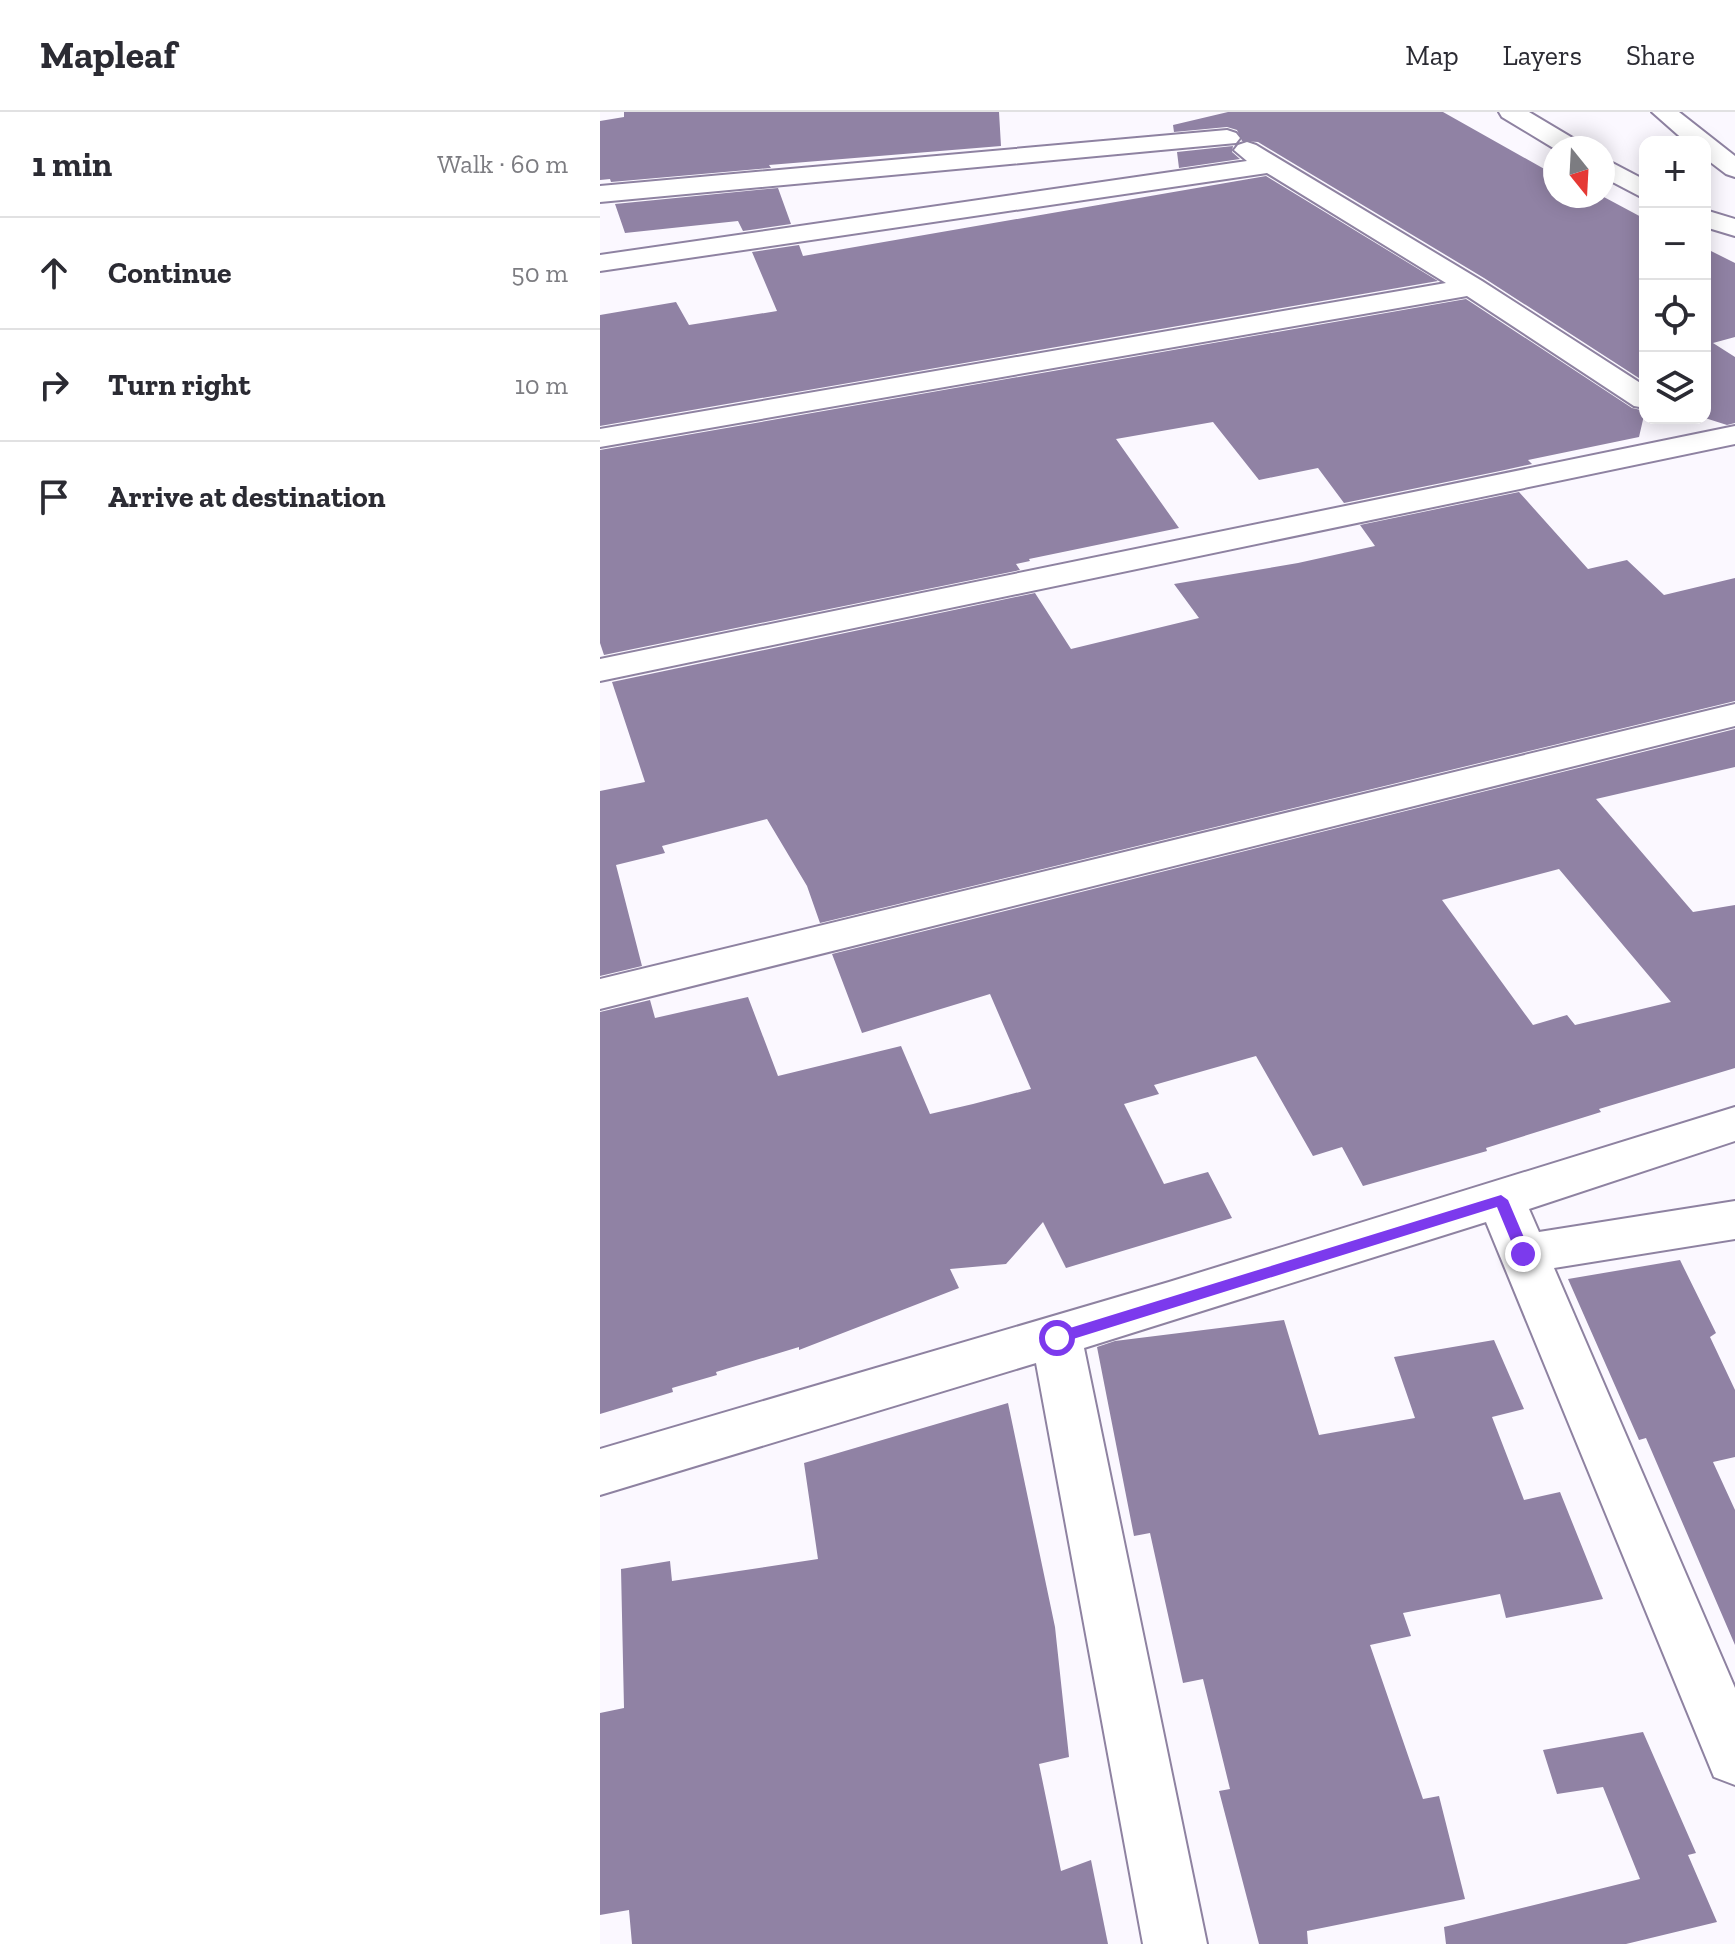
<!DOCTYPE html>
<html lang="en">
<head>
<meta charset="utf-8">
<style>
	body { margin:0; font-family:"Zilla Slab",serif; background:#f2f2f3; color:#2b2b33 }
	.controls { position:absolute; right:24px; top:24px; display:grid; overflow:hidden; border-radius:16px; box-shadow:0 4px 20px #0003 }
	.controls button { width:72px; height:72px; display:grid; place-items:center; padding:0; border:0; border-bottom:2px solid #e1e1e2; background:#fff; color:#2b2b33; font:40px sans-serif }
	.compass { position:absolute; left:943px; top:24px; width:72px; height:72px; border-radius:50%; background:#fff; box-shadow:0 4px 20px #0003; rotate:162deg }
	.stop { position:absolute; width:24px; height:24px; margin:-18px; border:6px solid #7c3aed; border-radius:50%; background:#fff }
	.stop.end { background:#7c3aed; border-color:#fff; box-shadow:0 2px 8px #0008 }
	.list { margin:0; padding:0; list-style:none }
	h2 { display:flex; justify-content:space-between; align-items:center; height:104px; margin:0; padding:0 32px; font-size:34px }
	h2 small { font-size:26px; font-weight:400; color:#7c7c81 }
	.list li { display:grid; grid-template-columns:52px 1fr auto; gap:24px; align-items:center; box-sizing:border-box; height:112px; padding:0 32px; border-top:2px solid #e1e1e2 }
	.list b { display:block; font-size:30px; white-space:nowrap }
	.list em { font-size:26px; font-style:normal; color:#7c7c81 }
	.icon { flex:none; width:44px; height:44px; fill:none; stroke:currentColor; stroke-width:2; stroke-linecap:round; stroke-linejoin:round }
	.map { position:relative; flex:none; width:1135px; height:1832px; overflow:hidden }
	header { display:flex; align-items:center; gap:48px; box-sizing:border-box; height:112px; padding:0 40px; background:#fff; border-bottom:2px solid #e1e1e2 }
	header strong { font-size:38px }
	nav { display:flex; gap:44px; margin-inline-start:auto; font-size:28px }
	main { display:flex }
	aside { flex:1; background:#fff }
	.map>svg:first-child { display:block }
	.building { fill:#9082a4; fill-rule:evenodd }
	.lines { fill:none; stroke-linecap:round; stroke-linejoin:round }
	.minor-casing { stroke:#8e82a1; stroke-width:4 }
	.minor { fill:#fff; fill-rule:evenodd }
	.route { fill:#7c3aed }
</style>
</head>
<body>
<header>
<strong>Mapleaf</strong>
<nav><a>Map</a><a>Layers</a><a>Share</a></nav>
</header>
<main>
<aside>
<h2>1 min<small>Walk · 60 m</small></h2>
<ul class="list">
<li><svg class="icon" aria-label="ahead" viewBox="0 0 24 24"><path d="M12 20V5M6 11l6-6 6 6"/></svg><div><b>Continue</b></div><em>50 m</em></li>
<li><svg class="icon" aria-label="right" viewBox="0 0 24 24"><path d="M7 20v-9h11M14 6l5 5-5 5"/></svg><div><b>Turn right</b></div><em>10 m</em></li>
<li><svg class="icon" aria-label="arrive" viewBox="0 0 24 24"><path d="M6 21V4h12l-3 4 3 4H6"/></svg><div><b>Arrive at destination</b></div></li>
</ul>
</aside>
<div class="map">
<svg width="1135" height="1832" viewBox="0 0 1135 1832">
	<rect width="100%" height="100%" fill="#fbf8ff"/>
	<path class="building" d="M24,0H399L401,34L169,53L171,56L11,70L10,67L0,68V9L24,5Z
		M628,0H843L955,63V84H1002L1045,107V270L884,166L658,30L642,29L637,18L627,15L574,20L573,13Z
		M633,34L632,40L640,47L579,56L577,40Z
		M666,64L838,169L0,314V203L76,190L89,213L177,199L152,140L199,133L203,144Z
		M178,76L191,112L143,119L138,109L25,121L15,92Z
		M1105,136L1135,151V225L1113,231L1135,245V311L1127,313L1105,306Z
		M866,187L1032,296L1045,299L1039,325L928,348L932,352L900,359L744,391L718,356L659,368L613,310L516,327L579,416L429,447L430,449L416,452L420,458L4,543L0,531V338Z
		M919,380L988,457L1027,448L1064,483L1135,466V589L220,811L207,774L167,707L62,734L65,741L16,753L42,854L0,864V679L45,670L12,570L435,481L471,537L599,506L574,472L698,451L775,434L760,413Z
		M1135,617V655L996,687L1093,800L1135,793V956L999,997L1001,1000L886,1036L887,1039L763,1074L742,1035L713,1044L656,944L554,973L559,982L524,992L564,1072L608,1060L632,1106L466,1156L443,1110L406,1152L350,1157L359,1176L199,1238V1235L116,1260L117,1263L72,1276L73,1280L0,1302V900L50,888L55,906L148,885L178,964L301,934L330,1002L373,992L431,977L390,882L262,921L232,842ZM959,757L1071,890L975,913L967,903L933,913L842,788Z
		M1080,1148L1116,1221L1110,1225L1135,1278V1345L1113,1350L1135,1398V1533L1046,1326L1039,1328L968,1167Z
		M684,1208L719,1323L815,1306L794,1245L894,1228L924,1297L892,1305L924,1388L960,1380L1003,1487L906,1506L900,1482L803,1501L811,1524L770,1533L823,1687L839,1684L865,1787L707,1819L708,1832H659L619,1679L630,1677L603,1567L583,1571L550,1421L534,1424L497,1235L515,1229Z
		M408,1291L455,1515L469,1645L439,1652L461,1759L491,1748L508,1832H32L29,1798L0,1803V1601L24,1596L21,1457L70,1449L72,1469L218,1447L204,1351Z
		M1043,1620L1096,1741L1088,1743L1117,1810L1026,1832H846L844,1815L1040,1767L1003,1675L957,1682L943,1638Z"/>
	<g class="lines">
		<defs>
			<path id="minor" d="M899,0H929L981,31L985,36L955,37L902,5Z
				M1052,0H1079L1135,44V65L1126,62L1105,46V30H1086Z
				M627,18L636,21L640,26L636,31L0,90V74Z
				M647,30L656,33L882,169L1045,274V296L1034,294L867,184L0,335V317L846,171L667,61L0,159V143L647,49L634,38L638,33Z
				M1003,46L1045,68V87L1003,65Z
				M1105,98L1135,107V124L1105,115Z
				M1135,314V332L0,569V547Z
				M1135,592V614L0,897V867Z
				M1135,995V1029L929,1097L939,1120L1135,1089V1127L954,1156L1135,1576V1673L1114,1665L886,1110L484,1236L607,1832H543L436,1251L0,1383V1337L569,1170Z"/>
		</defs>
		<use href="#minor" class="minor-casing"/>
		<use href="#minor" class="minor"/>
	</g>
	<path class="route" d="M901,1083L908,1088L931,1142L928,1146H918L897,1095L457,1232L449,1226L457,1220Z"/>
</svg>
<div class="controls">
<button>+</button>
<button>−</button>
<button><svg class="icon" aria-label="locate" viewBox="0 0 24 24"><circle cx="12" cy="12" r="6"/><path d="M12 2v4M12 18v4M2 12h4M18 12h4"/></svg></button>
<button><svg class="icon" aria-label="layers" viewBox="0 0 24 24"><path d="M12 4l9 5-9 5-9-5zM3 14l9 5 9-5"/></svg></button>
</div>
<svg class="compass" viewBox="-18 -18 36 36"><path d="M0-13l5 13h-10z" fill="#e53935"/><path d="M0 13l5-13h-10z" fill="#7c7c81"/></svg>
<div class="stop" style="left:457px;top:1226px"></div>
<div class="stop end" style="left:923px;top:1142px"></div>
</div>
</main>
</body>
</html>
